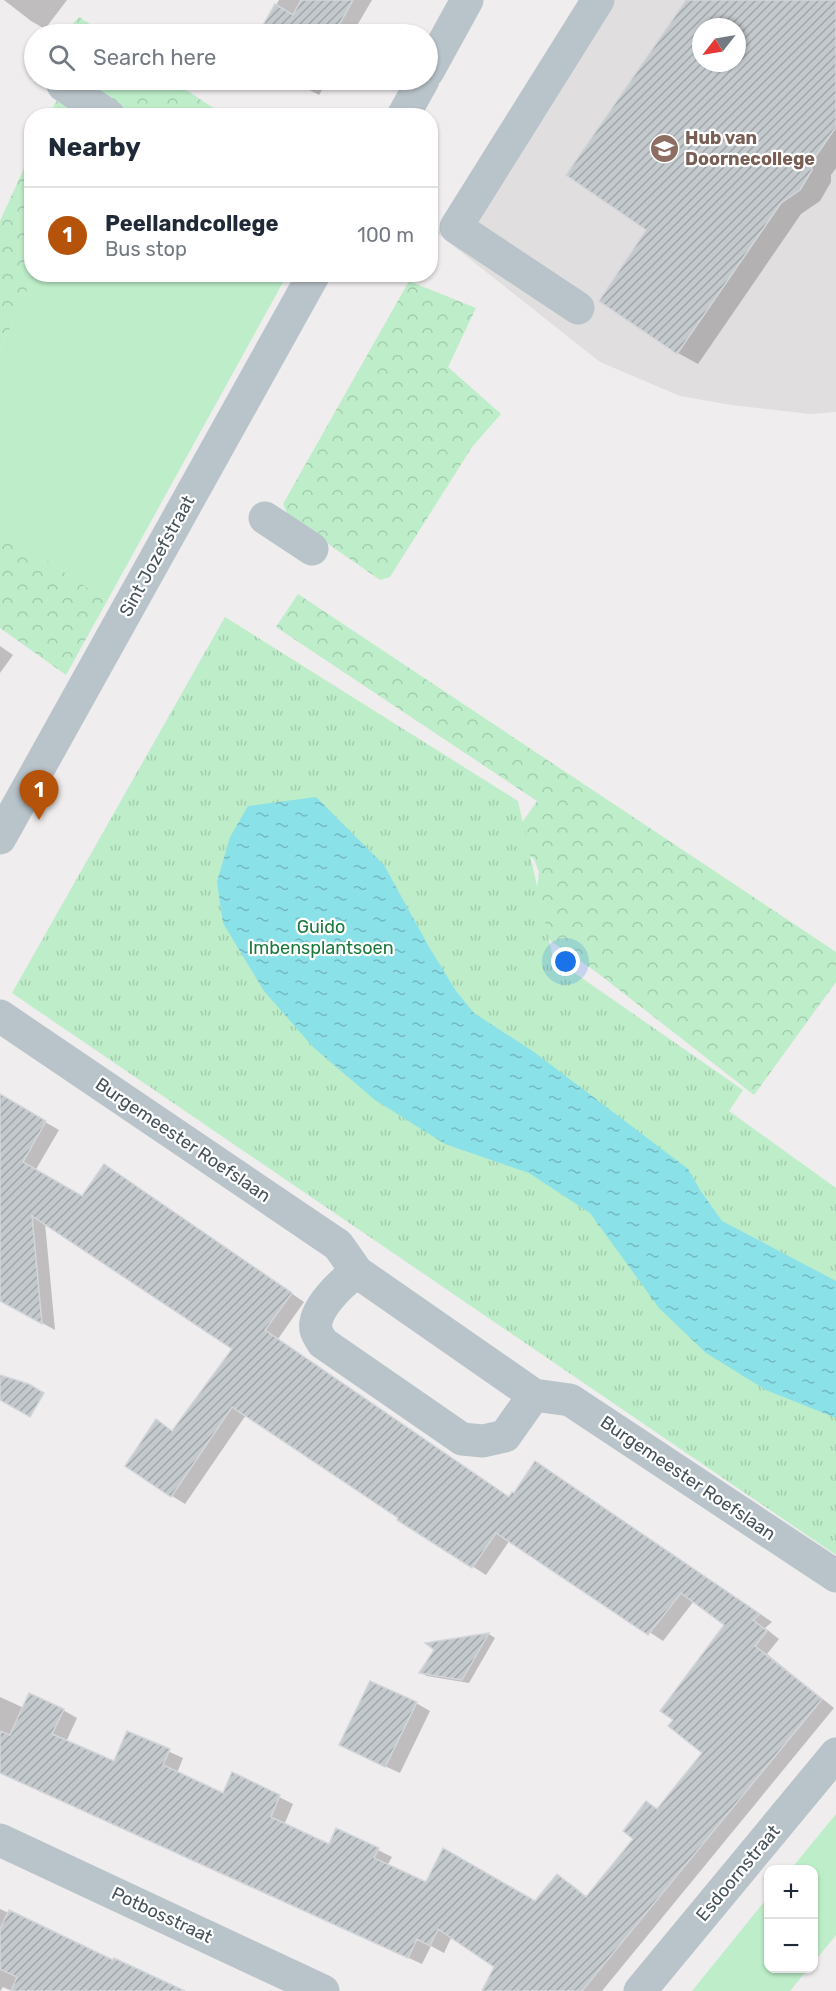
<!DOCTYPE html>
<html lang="en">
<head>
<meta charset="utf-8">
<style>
	body { margin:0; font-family:Rubik,sans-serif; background:#f6f6f7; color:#1f2937 }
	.controls { position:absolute; right:18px; bottom:18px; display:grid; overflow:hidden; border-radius:12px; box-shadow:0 2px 4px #0004 }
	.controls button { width:54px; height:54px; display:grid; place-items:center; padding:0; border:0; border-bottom:2px solid #e0e1e3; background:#fff; color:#1f2937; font:30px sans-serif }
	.compass { position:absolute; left:692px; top:18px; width:54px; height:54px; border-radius:50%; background:#fff; box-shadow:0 2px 4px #0004; rotate:239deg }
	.you { position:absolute; left:566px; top:962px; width:21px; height:21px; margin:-15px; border:4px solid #fff; border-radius:50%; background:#1a73e8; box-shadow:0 0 0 9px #1a73e833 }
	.badge { display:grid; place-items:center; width:39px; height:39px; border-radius:50%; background:#b45309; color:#fff; font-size:20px; font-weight:700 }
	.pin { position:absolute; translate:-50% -50px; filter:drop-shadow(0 2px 3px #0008) }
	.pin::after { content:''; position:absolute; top:32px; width:21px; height:18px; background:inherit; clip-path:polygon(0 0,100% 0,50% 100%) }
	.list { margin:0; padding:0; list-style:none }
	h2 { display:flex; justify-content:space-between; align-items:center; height:78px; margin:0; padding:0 24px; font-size:26px }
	h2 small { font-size:20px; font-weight:400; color:#747a83 }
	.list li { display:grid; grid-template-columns:39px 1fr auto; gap:18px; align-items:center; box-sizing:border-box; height:96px; padding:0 24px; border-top:2px solid #e0e1e3 }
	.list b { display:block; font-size:22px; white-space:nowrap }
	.list p { margin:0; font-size:20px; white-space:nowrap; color:#747a83 }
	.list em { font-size:20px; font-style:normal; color:#747a83 }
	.icon { flex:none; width:33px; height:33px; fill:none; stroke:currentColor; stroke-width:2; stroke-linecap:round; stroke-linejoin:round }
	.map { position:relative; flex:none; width:836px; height:1991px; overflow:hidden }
	.search { position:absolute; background:#fff; box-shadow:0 2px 4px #0004; left:24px; top:24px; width:414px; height:66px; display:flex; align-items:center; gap:15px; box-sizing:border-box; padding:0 21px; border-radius:33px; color:#747a83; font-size:22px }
	.panel { position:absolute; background:#fff; box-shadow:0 2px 4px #0004; left:24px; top:108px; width:414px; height:174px; border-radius:24px }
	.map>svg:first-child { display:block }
	.education { fill:#e1dedf; fill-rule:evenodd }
	.grass { fill:#bdedc9 }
	.forest { fill:url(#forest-crowns) }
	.park { fill:url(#park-tufts) }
	.water { fill:url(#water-ripples) }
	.shadow { fill:#0003; fill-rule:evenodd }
	.building { fill:url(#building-hatch); stroke:#d2d5d9; stroke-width:1.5; fill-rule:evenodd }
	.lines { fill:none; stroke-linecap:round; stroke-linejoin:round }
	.minor { stroke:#b9c4ca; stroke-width:33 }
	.labels { text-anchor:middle; stroke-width:4.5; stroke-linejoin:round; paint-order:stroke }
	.education-label { font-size:18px; font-weight:bold; fill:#785e54; stroke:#fff; text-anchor:start }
	.street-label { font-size:18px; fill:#46535a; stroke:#fff }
	.park-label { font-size:18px; fill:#1a793c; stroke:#fff }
</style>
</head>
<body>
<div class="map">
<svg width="836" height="1991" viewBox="0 0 836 1991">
	<defs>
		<pattern id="forest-crowns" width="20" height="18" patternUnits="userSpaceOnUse" patternTransform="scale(1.5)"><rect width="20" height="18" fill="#bdedc9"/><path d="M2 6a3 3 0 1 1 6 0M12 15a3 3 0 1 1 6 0" fill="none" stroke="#a4cdaf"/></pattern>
		<pattern id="park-tufts" width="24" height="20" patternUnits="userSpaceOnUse" patternTransform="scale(1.5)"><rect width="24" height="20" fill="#bdedc9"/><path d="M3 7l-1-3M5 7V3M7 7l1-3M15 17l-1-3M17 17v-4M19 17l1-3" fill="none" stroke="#a4cdaf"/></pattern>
		<pattern id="water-ripples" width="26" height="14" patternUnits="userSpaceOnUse" patternTransform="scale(1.5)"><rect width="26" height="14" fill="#8be1e8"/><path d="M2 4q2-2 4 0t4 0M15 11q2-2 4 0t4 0" fill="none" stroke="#73b9bf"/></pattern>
		<pattern id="building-hatch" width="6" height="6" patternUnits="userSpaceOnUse" patternTransform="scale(1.5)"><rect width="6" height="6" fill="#c4c9cd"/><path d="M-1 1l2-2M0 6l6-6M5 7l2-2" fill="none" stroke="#a1a6a9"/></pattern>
	</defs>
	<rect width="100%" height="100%" fill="#f0edee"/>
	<path class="education" d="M586,0H836V412L810,414L731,405L680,396L600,362L437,233ZM701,27H737V63H701Z"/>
	<path class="grass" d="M34,275H287L107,601L0,529V350Z
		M836,1814V1935L814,1962V1870L791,1869Z
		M768,1897V1968L808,1969L790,1991H692Z"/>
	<path class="forest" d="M79,17L105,34H63Z
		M71,80H171L224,115H129Z
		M56,101L81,115L49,116Z
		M31,153L32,274L34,275L0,350V221Z
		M409,281L476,308L448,367L501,414L472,447L390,577L380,580L288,516L283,504Z
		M0,529L107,601L66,675L0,628Z
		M298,594L836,952V982L754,1095L595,971L552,942L541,931L534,917L539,872L534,859L510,840L537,801L276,627Z"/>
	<path class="park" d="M225,617L518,801L553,958L743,1090L729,1111L836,1188V1555L12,993Z"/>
	<path class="water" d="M316,797L384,865L429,947L456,991L474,1013L534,1052L688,1169L700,1190L722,1221L836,1281V1418L766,1390L706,1353L659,1308L590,1213L529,1173L445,1144L375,1100L313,1047L264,991L223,923L217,882L230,837L248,806Z"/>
	<path class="shadow" d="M4,0H67L45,29L31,21Z
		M279,0H372L352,34H260Z
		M688,0H836V168L831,175V182L820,201L801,214L698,364L678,353L601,300L649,230ZM701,27H737V63H701Z
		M290,80H328L319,95Z
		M0,646L13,655L0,673Z
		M0,1096L59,1130L35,1171L82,1198L118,1174L304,1302L278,1339L510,1498L549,1471L772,1622L765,1628L779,1639L767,1654L834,1708L602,1991H484L495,1966L452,1936L444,1953L431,1946L422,1964L0,1772V1697L24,1708L63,1710L77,1718L66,1742L114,1763L128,1733L183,1758L177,1773L224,1795L233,1774L293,1804L284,1825L330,1846L378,1850L392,1857L387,1866L427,1884L536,1903L557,1876L571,1884L587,1897L635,1839L647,1803L658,1810L704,1753L726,1625L694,1601L663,1641L510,1540L486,1575L399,1519L400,1517L246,1415L185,1504L172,1496L173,1432L234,1348L45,1223L55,1330L0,1300Z
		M489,1634L495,1638L469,1683L427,1676L421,1673L436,1650L429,1644Z
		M416,1703L430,1711L400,1773L354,1752Z
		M0,1909L114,1962L183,1991H12L3,1987L0,1991Z"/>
	<path class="building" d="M301,0H353L334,34H258L275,4L293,15Z
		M686,0H836V127L811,163L812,170L800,190L781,203L677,354L599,301L646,230L566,175ZM701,27H737V63H701Z
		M0,1094L46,1121L23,1162L82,1196L104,1164L292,1293L265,1330L509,1497L512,1492L514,1493L535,1461L760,1614L753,1620L767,1631L755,1646L822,1699L582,1991H482L494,1967L438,1929L430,1946L417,1939L408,1958L0,1773V1731L10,1735L29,1693L64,1709L52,1734L114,1761L127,1731L170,1749L163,1765L223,1793L232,1772L280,1795L271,1817L329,1844L336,1828L379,1848L374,1858L426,1882L443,1848L535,1901L557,1874L586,1897L633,1839L623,1831L646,1801L657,1809L702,1753L668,1726L673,1720L660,1711L724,1625L681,1593L648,1635L496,1533L472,1568L397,1520L398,1518L232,1407L171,1497L125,1466L156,1419L172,1431L232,1349L32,1216L42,1324L0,1301Z
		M0,1375L29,1384L44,1393L30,1417L0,1400Z
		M489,1633L462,1680L419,1673L434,1650L425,1643Z
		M370,1681L417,1702L385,1767L339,1745Z
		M9,1910L113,1960L114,1958L185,1991H11L17,1977L0,1969V1929Z"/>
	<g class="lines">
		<path class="minor" d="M428,71L467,0
			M63,85L109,116
			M403,116L423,80
			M578,308L456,227L598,0
			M265,518L312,549
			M0,838L314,274
			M0,1016L338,1245L357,1272L534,1395L570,1400L836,1576
			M357,1272C342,1282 312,1310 316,1330C317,1334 321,1340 323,1343L462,1439L483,1441L505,1436L534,1395
			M0,1840L323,1991
			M640,1991L836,1754"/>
	</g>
	<defs>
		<symbol id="school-disc" viewBox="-11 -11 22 22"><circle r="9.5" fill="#8d6e63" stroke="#fff"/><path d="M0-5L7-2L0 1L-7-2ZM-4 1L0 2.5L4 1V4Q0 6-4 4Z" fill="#fff"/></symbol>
	</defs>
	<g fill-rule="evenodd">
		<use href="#school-disc" x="648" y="132" width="33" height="33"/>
	</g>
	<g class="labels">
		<g class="education-label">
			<text x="685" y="144">Hub van<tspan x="685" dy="21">Doornecollege</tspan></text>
		</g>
		<g class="street-label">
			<text transform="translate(157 556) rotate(-61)" y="6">Sint Jozefstraat</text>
			<text transform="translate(183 1140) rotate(34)" y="6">Burgemeester Roefslaan</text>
			<text transform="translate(688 1478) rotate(34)" y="6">Burgemeester Roefslaan</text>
			<text transform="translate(738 1873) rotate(-50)" y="6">Esdoornstraat</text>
			<text transform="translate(162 1915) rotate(25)" y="6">Potbosstraat</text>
		</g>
		<g class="park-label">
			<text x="321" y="933">Guido<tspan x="321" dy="21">Imbensplantsoen</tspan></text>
		</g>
	</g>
</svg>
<div class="controls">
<button>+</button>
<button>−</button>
</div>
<svg class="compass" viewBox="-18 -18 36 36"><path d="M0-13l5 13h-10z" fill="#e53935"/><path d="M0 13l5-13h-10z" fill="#747a83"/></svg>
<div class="you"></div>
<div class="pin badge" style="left:39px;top:820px">1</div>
<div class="search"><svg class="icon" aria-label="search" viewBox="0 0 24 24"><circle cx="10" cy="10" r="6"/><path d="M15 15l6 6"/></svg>Search here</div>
<section class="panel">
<h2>Nearby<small></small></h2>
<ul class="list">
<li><span class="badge">1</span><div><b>Peellandcollege</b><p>Bus stop</p></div><em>100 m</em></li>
</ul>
</section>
</div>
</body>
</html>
